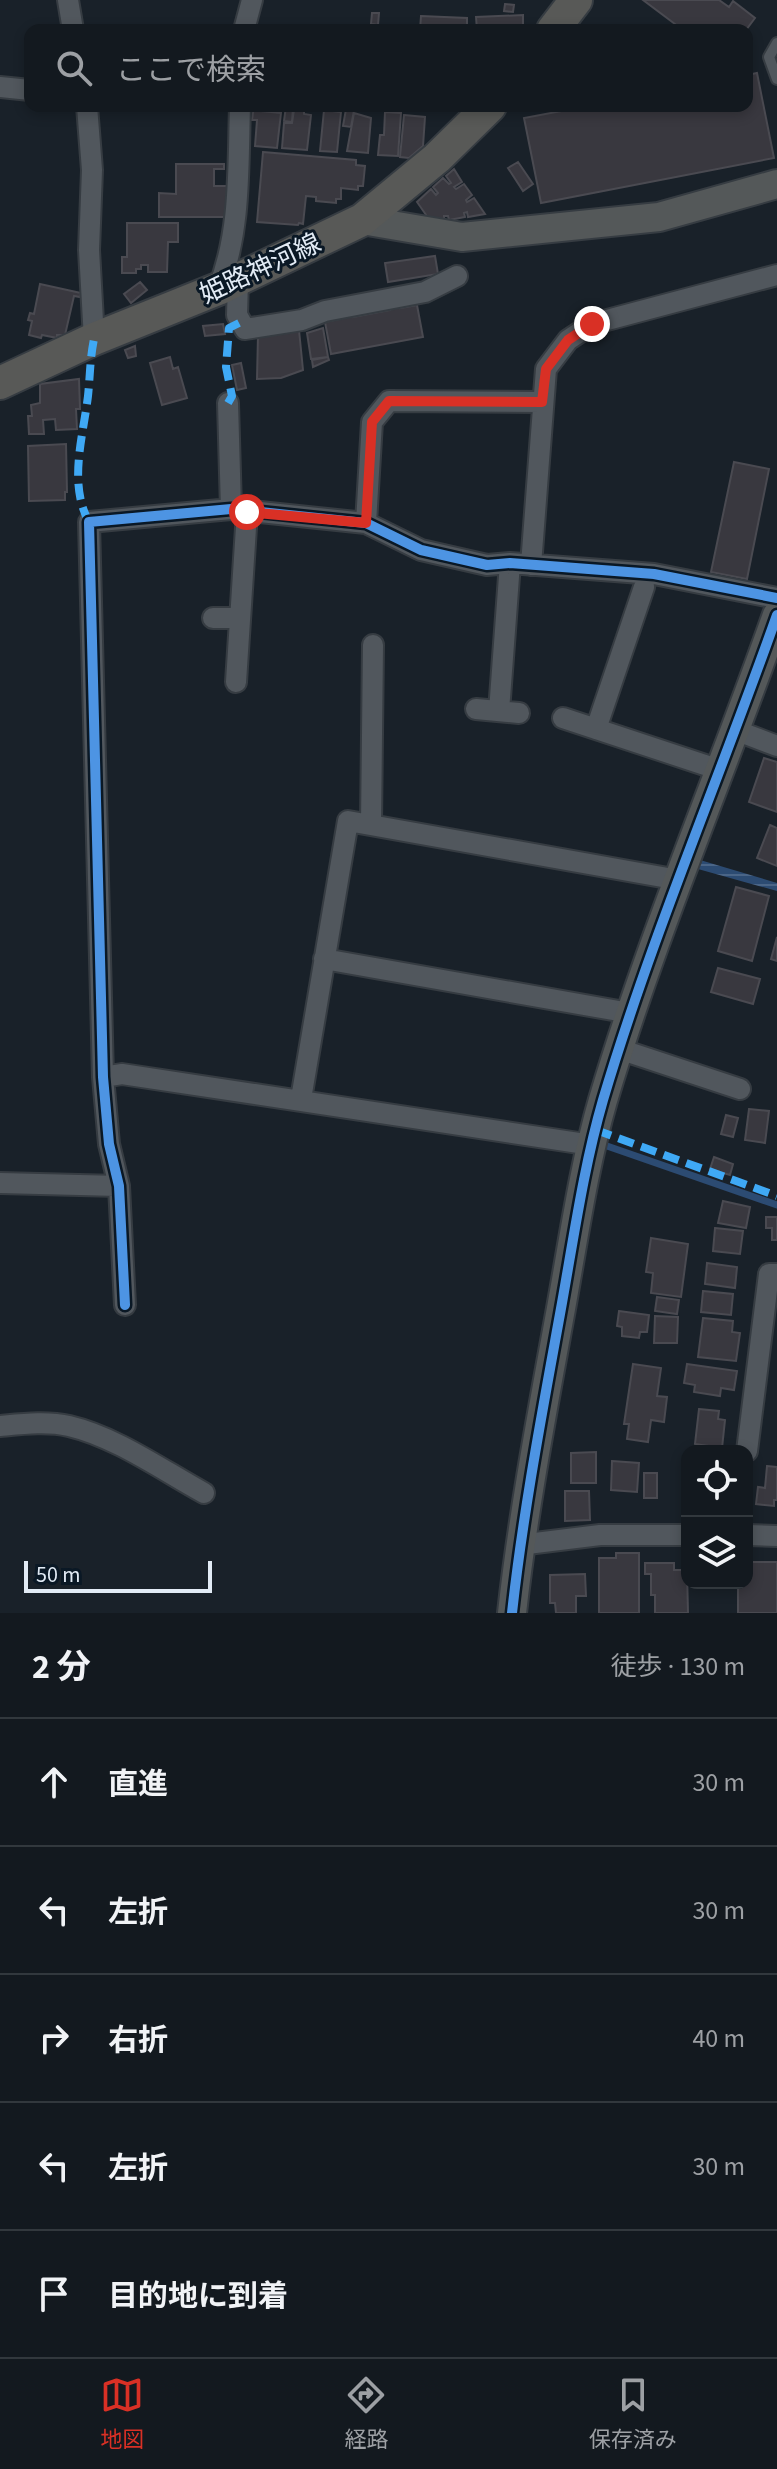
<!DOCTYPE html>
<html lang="ja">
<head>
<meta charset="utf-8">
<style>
	body { margin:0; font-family:"Source Sans 3","Noto Sans JP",sans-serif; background:#1c2228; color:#f1f3f6 }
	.controls { position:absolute; right:24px; bottom:24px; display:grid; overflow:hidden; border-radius:16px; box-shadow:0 4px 12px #0003 }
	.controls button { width:72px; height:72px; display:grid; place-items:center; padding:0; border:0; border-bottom:2px solid #32383d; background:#13191f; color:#f1f3f6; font:40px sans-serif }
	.scale { position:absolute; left:24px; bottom:20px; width:188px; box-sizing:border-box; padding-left:8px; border:4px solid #e2ebf5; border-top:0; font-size:22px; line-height:28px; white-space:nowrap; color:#e2ebf5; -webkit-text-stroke:6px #0a1825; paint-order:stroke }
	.stop { position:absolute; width:24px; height:24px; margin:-18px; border:6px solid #d93025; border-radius:50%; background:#fff }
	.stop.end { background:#d93025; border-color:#fff; box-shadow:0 2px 8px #0008 }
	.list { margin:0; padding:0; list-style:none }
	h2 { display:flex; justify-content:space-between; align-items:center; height:104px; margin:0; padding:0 32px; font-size:34px }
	h2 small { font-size:26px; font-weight:400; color:#9da0a4 }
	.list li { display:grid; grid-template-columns:52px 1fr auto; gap:24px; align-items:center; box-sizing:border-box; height:128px; padding:0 32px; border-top:2px solid #32383d }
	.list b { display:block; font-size:30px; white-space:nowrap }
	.list em { font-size:26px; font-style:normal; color:#9da0a4 }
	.icon { flex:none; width:44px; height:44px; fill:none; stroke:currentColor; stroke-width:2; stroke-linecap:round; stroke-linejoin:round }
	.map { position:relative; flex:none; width:777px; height:1613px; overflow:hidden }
	.search { position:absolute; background:#13191f; box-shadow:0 4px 12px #0003; left:24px; right:24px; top:24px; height:88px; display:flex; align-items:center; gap:20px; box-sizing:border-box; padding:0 28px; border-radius:16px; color:#9da0a4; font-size:30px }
	.sheet { height:744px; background:#13191f }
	nav { display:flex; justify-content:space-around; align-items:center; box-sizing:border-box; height:112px; border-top:2px solid #32383d; background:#13191f; font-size:22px; color:#9da0a4 }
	nav a { display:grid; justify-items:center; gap:4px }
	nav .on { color:#d93025 }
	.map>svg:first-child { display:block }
	.water { fill:url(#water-rules) }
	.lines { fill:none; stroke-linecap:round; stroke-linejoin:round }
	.stream { stroke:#2c4b72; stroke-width:7 }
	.building { fill:#39383f; stroke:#4a4a51; stroke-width:2 }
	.lane-casing { stroke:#363c42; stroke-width:14 }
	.street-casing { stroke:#363c42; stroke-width:24 }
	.secondary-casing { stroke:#363c42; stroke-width:32 }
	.primary-casing { stroke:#363c42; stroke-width:36 }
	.lane { stroke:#51575d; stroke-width:10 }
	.street { stroke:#51575d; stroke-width:20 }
	.secondary { stroke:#545859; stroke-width:28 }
	.primary { stroke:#585957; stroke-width:32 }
	.quiet { stroke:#3fa9f5; stroke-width:8; stroke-dasharray:16 8; stroke-linecap:butt }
	.cycleway-casing { stroke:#0a1825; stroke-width:15 }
	.cycleway { stroke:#4d94e3; stroke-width:10 }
	.route { stroke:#d93025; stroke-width:10 }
	.labels { text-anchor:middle; stroke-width:6; stroke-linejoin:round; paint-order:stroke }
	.street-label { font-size:26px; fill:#e2ebf5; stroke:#0a1825 }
</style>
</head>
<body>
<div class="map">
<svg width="777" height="1613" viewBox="0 0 777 1613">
	<defs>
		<pattern id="water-rules" width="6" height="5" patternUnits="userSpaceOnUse" patternTransform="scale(2)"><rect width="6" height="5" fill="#2c4b72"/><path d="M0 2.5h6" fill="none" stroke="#4a6587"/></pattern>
	</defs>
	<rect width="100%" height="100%" fill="#192129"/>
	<path class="water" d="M700,860L777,883V891L698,869Z"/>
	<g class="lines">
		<path class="stream" d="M607,1146L777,1205"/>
	</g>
	<path class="building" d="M643,0H719L729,7L733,1L755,18L746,30H683Z
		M505,4L514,5L513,12L504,11Z
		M372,13H379L378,25L371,24Z
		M523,15V30H477L476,17Z
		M421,16L467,18V27H473V30H420Z
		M757,73L774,158L541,203L524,118L588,106H747V75Z
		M254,106H263L262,111L281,113L277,148L255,146L257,120H252Z
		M286,106L293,107L292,122L284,121Z
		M346,109L354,110L351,127L343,126Z
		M294,110L304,111V114L311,115L307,150L282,148L284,123H292Z
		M324,110L341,112L337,152L320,151Z
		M385,112L401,113L398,156L378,155L380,135H384Z
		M354,113L371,118L368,153L347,151Z
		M404,115L425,117L423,146L409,158L400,157Z
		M263,152L356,160V165L365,166L363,186H358V190L341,188V199H336V203L316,201V197L306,196L303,224L299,223L298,225L257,222Z
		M518,162L533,184L523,191L508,168Z
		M176,164H224V169H214V186H229V217H159V193L176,194Z
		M454,169L462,182L454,187L456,189L464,184L472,195L466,200L467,202L474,198L485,214L468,217L467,212L464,213L465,217L449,220L448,216H444V220L431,222L417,202L431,189L436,195L438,193L433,187L443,178L449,184L451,183L446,176Z
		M127,223H178V242H168L167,272H148V265H141V269H136V273H122V257H127Z
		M435,256L438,274L388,282L385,263Z
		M140,282L147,290L131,303L124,294Z
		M40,284L81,293L80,297L74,296L65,335H57V338L42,335L41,338L29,335L32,321L28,320L30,313L34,314Z
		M399,305L400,308L417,305L423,337L331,354L325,322L344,318L343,315L353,313V317L390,310L389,307Z
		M223,324L225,334L205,336L203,326Z
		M323,328L328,357L311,359L307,333Z
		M299,330L303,370L281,378L257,379L258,335Z
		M135,346L136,356L128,358L125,350Z
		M170,357L173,369L178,367L187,398L162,405L150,363Z
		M328,357L329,360L313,367L312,360Z
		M241,363L246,388L237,390L232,365Z
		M79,379L80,409H76L77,429L56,430L55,419L43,420L44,434H29L28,416H32L31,405L40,403V384Z
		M66,444L67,492H65V500L29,501L28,446Z
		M734,462L769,469L747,579L711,572Z
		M764,758L777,762V812L749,802Z
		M770,825L777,828V866L757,858Z
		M736,887L769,896L752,961L718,951Z
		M777,937V961L771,959Z
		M718,968L760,979L753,1004L711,992Z
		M749,1109L769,1111L765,1143L745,1140Z
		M726,1115L738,1118L733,1137L721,1134Z
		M714,1157L733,1164L730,1175L710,1169Z
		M723,1201L750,1207L746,1228L718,1223Z
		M766,1217H777V1240H772V1228H766Z
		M715,1228L743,1231L740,1254L713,1251Z
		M651,1238L688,1244L681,1297L651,1293L653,1273L646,1272Z
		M707,1263L737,1267L735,1288L705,1284Z
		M703,1291L733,1294L731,1315L701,1312Z
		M657,1297L679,1300L677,1314L655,1311Z
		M619,1311L649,1315L647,1332H640L639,1338L622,1336V1327L617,1326Z
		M655,1316L678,1317L677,1343H654Z
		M703,1318L733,1321L732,1332L740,1333L736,1361L698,1357Z
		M633,1364L661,1368L657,1396L667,1397L664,1422L651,1420L648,1442L627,1439L629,1424H624Z
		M687,1364L737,1371L734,1390L721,1388L720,1396L694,1392L695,1385L684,1383Z
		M699,1409L719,1411L718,1419L725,1420L722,1448L695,1444Z
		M596,1452V1483H571V1453Z
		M612,1461L639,1463L637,1492L611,1490Z
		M767,1466L777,1467V1500H774V1506L756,1504L758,1487L765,1488Z
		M644,1473H657V1498H644Z
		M565,1491H589L590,1520L565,1521Z
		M616,1553H639V1613H599V1558H616Z
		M747,1562H777V1613H738V1583H747Z
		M645,1563H674V1570H687L688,1613H655V1595H651V1574H645Z
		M585,1574L586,1596H576V1613H556L555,1603H550V1575Z"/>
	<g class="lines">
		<defs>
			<path id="lane" d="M777,43L769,57L777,79"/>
			<path id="street" d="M68,0L73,30
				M244,30L252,0
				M0,87L30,90
				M87,106L92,170L89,250L94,339
				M238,280L237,315L245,329L302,320L325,311L425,292L457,276
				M218,289C241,232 238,167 240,106
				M228,403L231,509
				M366,523L372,422L389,401L542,402
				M531,565L546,369L568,340L592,324L777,275
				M213,618H240
				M236,682L247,512
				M476,709L519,713
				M499,711L510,563
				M563,718L720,770
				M596,729L644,587
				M735,730L777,746
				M371,825L373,645
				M324,959L630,1013
				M619,1049L740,1089
				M103,1077L122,1074L592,1145
				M301,1099L348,821L679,880
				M0,1183L119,1186
				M125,1305L119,1186L109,1144L103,1077L89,522L231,509L366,523L421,550L487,565L510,563L654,574L777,598
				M0,1426C22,1424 47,1421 69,1426C116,1437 162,1470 204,1493
				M747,1451L769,1274H777
				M747,1535L777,1536
				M519,1545L600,1535H687"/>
			<path id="secondary" d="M362,220L462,237L659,217L777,184
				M512,1613C523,1513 542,1413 560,1314C573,1243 583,1169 603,1100C652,935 720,777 777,615"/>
			<path id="primary" d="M553,30L576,0
				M0,383L94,339L218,289L362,220L437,158L490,106"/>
		</defs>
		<use href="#lane" class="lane-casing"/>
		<use href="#street" class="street-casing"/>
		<use href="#secondary" class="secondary-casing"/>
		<use href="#primary" class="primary-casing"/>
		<use href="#lane" class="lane"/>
		<use href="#street" class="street"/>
		<use href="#secondary" class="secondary"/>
		<use href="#primary" class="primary"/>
		<path class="quiet" d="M228,403L232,396L226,367L229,328L241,322
			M89,522C68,484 83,437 88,396C90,377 90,358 94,339
			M596,1130L777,1196"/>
		<defs>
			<path id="cycleway" d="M125,1305L119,1186L109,1144L103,1077L89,522L231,509L366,523L421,550L487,565L510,563L654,574L777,598
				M512,1613C523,1513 542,1413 560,1314C573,1243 583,1169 603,1100C652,935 720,777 777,615"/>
		</defs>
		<use href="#cycleway" class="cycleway-casing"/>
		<use href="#cycleway" class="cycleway"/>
	</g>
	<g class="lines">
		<path class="route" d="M247,512L366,523L372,422L389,401L542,402L546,369L568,340L592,324"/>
	</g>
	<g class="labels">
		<g class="street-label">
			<text transform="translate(260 268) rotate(-25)" y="9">姫路神河線</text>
		</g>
	</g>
</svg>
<div class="controls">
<button><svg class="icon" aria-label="locate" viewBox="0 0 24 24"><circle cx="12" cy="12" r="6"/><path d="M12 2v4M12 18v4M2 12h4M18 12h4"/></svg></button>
<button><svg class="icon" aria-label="layers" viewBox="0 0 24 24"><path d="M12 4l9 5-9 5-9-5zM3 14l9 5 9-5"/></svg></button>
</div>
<div class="scale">50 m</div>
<div class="stop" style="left:247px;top:512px"></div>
<div class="stop end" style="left:592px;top:324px"></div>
<div class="search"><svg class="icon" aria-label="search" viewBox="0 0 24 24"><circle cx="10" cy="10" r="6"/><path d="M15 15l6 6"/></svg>ここで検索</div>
</div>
<section class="sheet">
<h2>2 分<small>徒歩 · 130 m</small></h2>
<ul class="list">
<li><svg class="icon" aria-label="ahead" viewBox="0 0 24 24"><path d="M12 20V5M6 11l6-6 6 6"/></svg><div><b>直進</b></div><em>30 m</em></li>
<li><svg class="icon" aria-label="left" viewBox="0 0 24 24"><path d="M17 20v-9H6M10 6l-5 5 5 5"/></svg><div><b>左折</b></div><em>30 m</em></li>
<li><svg class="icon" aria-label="right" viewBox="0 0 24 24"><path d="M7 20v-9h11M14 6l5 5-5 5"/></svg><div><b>右折</b></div><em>40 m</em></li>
<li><svg class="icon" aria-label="left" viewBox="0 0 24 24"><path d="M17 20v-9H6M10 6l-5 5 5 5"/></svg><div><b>左折</b></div><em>30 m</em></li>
<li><svg class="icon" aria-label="arrive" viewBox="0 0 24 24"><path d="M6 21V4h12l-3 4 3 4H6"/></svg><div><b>目的地に到着</b></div></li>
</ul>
</section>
<nav>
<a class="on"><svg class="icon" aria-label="map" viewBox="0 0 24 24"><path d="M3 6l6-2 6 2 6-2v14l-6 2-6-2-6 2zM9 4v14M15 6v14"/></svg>地図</a>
<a><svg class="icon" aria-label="directions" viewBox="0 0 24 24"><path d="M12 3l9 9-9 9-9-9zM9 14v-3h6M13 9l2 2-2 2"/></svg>経路</a>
<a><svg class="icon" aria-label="saved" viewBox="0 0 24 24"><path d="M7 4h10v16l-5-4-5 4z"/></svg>保存済み</a>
</nav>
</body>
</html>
